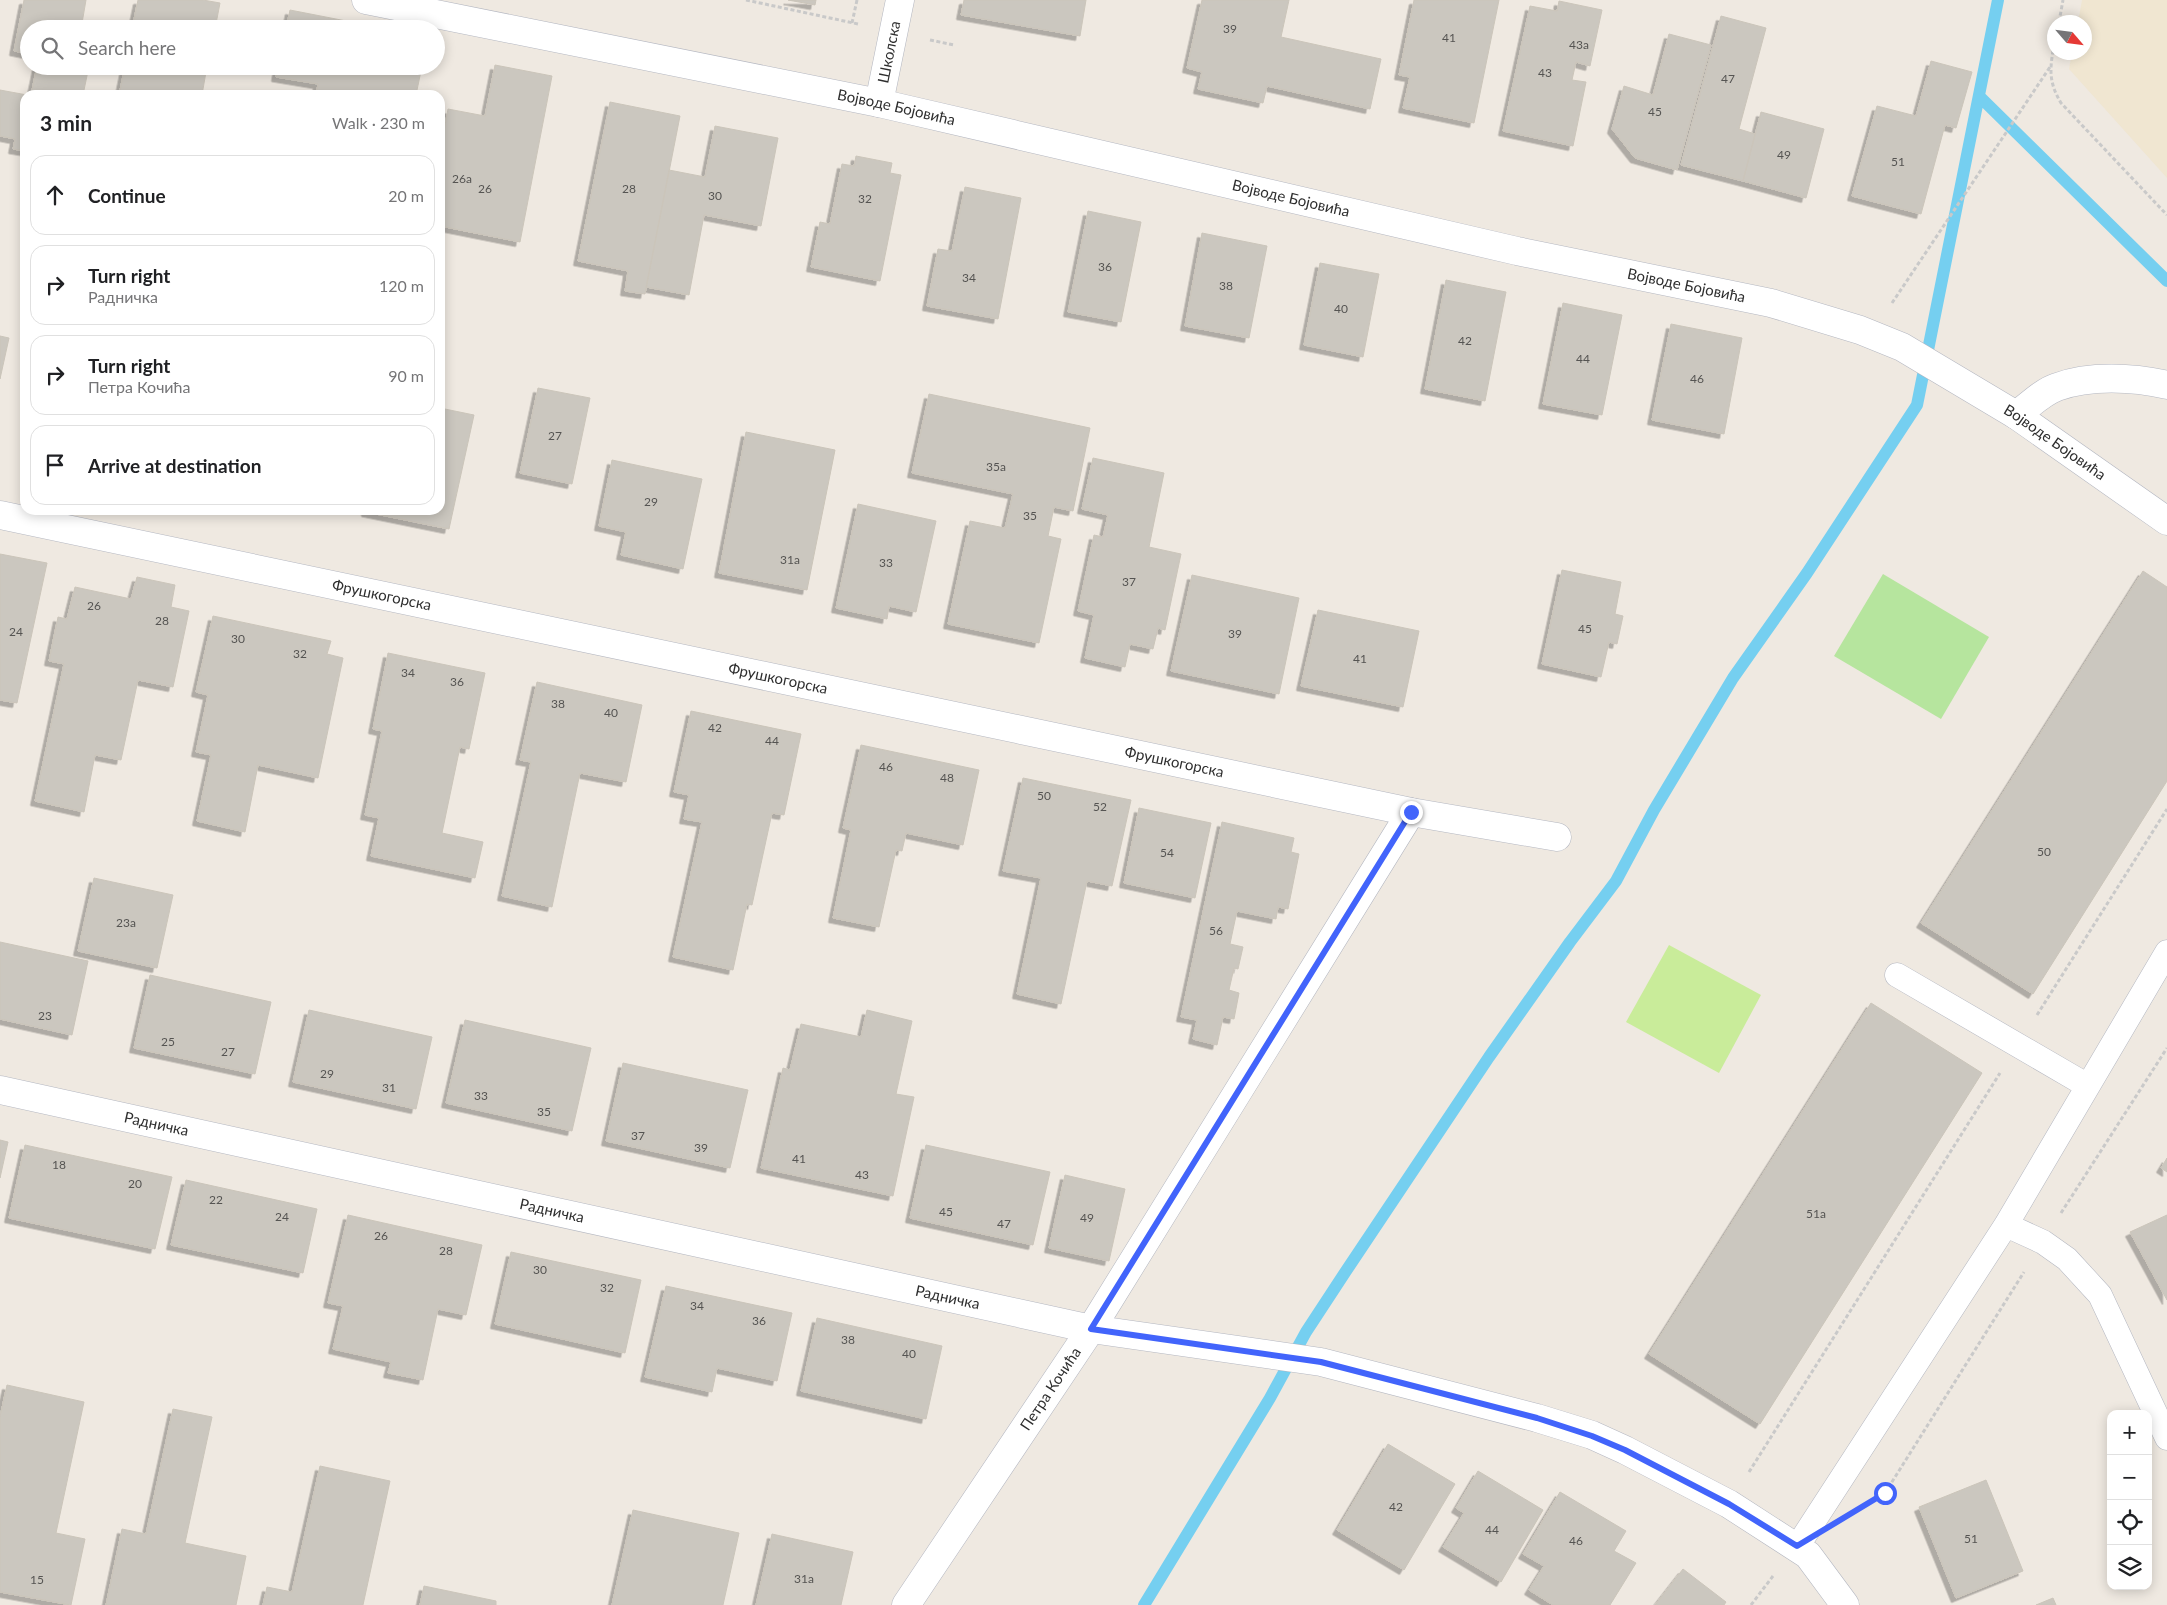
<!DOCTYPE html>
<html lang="en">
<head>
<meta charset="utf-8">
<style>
	body { margin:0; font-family:Lato,sans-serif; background:#f6f6f6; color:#202124 }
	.controls { position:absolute; right:15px; bottom:15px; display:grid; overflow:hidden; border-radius:10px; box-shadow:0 2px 12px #0003 }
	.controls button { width:45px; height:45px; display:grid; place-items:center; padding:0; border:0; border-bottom:1px solid #e0e0e0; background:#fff; color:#202124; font:25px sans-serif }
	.compass { position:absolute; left:2047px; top:15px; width:45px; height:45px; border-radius:50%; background:#fff; box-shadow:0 2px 12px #0003; rotate:118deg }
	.stop { position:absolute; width:15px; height:15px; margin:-11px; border:4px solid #4264fb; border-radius:50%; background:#fff }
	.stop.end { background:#4264fb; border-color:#fff; box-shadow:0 1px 5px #0008 }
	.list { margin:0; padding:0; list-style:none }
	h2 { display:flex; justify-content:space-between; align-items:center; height:65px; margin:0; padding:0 20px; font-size:21px }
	h2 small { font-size:16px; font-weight:400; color:#757577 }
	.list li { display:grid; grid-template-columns:32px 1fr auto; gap:15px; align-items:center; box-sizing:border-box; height:80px; margin:0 10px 10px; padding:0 10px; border:1px solid #e0e0e0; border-radius:15px }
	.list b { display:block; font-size:19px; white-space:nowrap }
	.list p { margin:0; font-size:16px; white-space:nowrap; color:#757577 }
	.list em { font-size:16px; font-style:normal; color:#757577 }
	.icon { flex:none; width:28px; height:28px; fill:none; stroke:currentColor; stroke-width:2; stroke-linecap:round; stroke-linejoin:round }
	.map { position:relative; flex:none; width:2167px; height:1605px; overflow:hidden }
	.search { position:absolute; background:#fff; box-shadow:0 2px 12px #0003; left:20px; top:20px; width:425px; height:55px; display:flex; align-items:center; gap:12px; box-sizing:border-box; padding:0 18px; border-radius:28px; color:#757577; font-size:19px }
	.panel { position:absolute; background:#fff; box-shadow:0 2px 12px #0003; left:20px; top:90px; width:425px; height:425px; border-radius:15px }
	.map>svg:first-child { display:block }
	.education { fill:#f0e6d1 }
	.green { fill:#b6e59e }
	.pitch { fill:#c9ec9a }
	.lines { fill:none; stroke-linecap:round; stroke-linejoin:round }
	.stream { stroke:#75cff0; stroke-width:12 }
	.building { fill:#cbc7bf; stroke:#cbc5ba; filter:url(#shadow) }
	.lane-casing { stroke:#b4b7c1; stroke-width:25 }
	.street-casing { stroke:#b4b7c1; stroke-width:29 }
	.path { stroke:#c9c9c9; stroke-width:3; stroke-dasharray:4 2.5; stroke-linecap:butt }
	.lane { stroke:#fff; stroke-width:24 }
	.street { stroke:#fff; stroke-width:28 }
	.route { stroke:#4264fb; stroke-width:6 }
	.labels { text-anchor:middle; stroke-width:4; stroke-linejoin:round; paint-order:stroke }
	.number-label { font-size:12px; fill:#555452 }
	.street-label { font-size:15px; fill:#2e2e2e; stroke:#fff }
</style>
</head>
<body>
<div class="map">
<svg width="2167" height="1605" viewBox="0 0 2167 1605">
	<defs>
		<filter id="shadow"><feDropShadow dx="-4.5" dy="4.5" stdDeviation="0" flood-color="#0004"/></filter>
	</defs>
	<rect width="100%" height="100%" fill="#efe9e1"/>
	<path class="education" d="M2082,0H2167V178L2069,69L2072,53L2084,52V22H2078Z"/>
	<path class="green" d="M1883,574L1989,637L1941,719L1834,656Z"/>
	<path class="pitch" d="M1669,945L1761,995L1719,1073L1626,1022Z"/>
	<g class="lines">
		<path class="stream" d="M1979,96L2167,281
			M1144,1605L1270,1398L1306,1332L1346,1271L1489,1057L1570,942L1616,881L1654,810L1733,678L1807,573L1917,405L1998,0"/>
	</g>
	<path class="building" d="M24,0H86L81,29H29V54L14,51Z
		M138,0H203L220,3L215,29H132Z
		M788,0H816L815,5Z
		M964,0H1086L1080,36L961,15Z
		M1202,0H1289L1281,37L1381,59L1370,109L1267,86L1263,103L1198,89L1202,72L1187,68Z
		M1414,0H1499L1474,123L1403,108L1410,77L1399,75Z
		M1559,1L1602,10L1590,66L1576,62L1572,80L1586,82L1573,146L1503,131L1530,6L1557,11Z
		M290,10L387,29H286Z
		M1721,16L1766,28L1739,129L1755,134L1743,181L1681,165Z
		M1669,34L1711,45L1677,170L1635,158L1612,129L1624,86L1653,95Z
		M1931,61L1972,72L1956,128L1945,125L1921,214L1852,196L1877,106L1916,116Z
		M495,65L552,76L520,242L440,226V153L448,109L485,116Z
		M37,66H89L83,95H31Z
		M125,66H207L202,95H119Z
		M278,66H422L416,95H316L318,84L276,77Z
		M0,90L27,95H25V151L13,149L15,139L0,136Z
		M610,102L680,116L645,294L625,291L628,271L578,261Z
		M1761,112L1824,129L1806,198L1743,181Z
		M715,126L778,138L761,226L704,215L689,295L646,287L669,170L705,177Z
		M856,156L892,163L890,173L901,175L880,281L811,267L820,222L830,224L842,164L854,166Z
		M965,187L1021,198L998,319L927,306L938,249L952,251Z
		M1088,211L1141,222L1121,322L1068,312Z
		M1202,233L1267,246L1249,338L1185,326Z
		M1320,263L1379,274L1363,357L1304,345Z
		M1446,280L1506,292L1485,401L1425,389Z
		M1563,303L1622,315L1602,415L1543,404Z
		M1671,324L1742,338L1724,434L1652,420Z
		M0,336L9,338L0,379Z
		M538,388L590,398L572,484L520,473Z
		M929,394L1090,428L1073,511L1054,507L1048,536L1061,539L1039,643L948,624L970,521L1005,528L1013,494L912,473Z
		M440,408L474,415L449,529L366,512V510H440Z
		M746,432L835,450L807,590L719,573Z
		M1093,458L1164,473L1149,547L1181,554L1165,630L1158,628L1153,649L1130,644L1125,667L1085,658L1094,615L1078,611L1094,535L1103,537L1108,515L1082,509Z
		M612,460L702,479L683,569L621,555L626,532L599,526Z
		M858,504L936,521L916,612L889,606L887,619L836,608Z
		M0,554L47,563L17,703L0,700Z
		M1562,570L1621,582L1615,614L1623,616L1617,644L1609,642L1601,677L1542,664Z
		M2143,571L2167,587V781L2033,994L1921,923Z
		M1192,575L1299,598L1279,694L1171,671Z
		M137,577L175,585L171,607L189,611L173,687L138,680L121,760L95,755L84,812L35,801L64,664L49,661L58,617L67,619L75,587L131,599Z
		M1318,610L1419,631L1403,707L1301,686Z
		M213,616L331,641L327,654L343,658L318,778L258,765L245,832L197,821L211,755L196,752L208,695L196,692Z
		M388,653L485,673L469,749L460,747L442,833L483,842L475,878L371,856L379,818L365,815L382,731L373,729Z
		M537,682L642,705L626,782L580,773L552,907L502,896L531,762L520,760Z
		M691,711L801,734L784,815L772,813L752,905L747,904L733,970L673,957L702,822L684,819L689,795L674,792Z
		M861,745L979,770L963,845L906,833L902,851L896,850L879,927L833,918L851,830L843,828Z
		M1023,778L1131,800L1112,886L1087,881L1061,1004L1017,994L1041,878L1003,871Z
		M1139,808L1211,823L1195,898L1124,883Z
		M1222,822L1294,838L1291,852L1299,854L1288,909L1278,907L1276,919L1237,911L1230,944L1243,947L1238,969L1234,968L1229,990L1239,993L1234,1019L1223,1017L1217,1045L1193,1039L1197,1020L1181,1017Z
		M94,878L173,895L157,968L78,951Z
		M0,942L88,961L72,1035L0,1019Z
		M150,975L271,1002L255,1074L134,1048Z
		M1871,1003L1982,1073L1760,1424L1649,1354Z
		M309,1010L432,1037L416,1109L293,1082Z
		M867,1010L912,1021L896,1094L914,1097L893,1196L761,1168L783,1068L790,1070L801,1024L861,1037Z
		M465,1020L591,1048L572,1131L446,1103Z
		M623,1063L748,1090L730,1168L606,1141Z
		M0,1140L8,1142L0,1178Z
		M25,1145L172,1177L155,1249L9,1218Z
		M926,1145L1050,1172L1033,1245L910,1218Z
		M2167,1158V1172L2161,1168Z
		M1065,1175L1125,1189L1109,1261L1049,1248Z
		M186,1180L317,1209L303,1273L171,1245Z
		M348,1215L482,1245L466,1315L438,1309L423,1380L388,1373L391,1362L333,1349L343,1306L328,1303Z
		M2167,1215V1300L2130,1232Z
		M511,1252L641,1280L625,1353L495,1324Z
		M666,1286L792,1313L777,1381L717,1368L712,1392L645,1377Z
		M817,1318L942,1346L926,1419L801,1391Z
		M7,1385L84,1402L56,1533L85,1539L71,1605L0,1592V1417Z
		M173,1409L212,1417L185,1543L246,1556L236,1605H106L122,1529L146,1534Z
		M1388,1444L1455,1484L1404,1570L1337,1530Z
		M320,1466L390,1481L363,1605H263L267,1587L292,1592Z
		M1478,1471L1543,1510L1501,1582L1443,1547L1464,1513L1456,1508Z
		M1986,1480L2023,1571L1956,1598L1919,1507Z
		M1560,1492L1626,1531L1614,1551L1636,1563L1610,1605H1553L1529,1590L1544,1566L1523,1554Z
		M633,1510L739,1533L723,1605H612Z
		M772,1534L853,1552L841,1605H756Z
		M1683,1569L1726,1602L1724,1605H1655Z
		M424,1586L496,1601V1605H420Z
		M2053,1598L2056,1605H2036Z"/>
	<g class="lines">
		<defs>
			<path id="lane" d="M1897,975L2088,1086
				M2006,1225L2043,1242L2067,1259L2100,1295L2167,1438
				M1797,1547L2006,1225L2167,952"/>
			<g id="street">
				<path id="s1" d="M366,0L879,103L1517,251L1771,303L1860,330L1902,347L2016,415L2167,521"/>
				<path id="s2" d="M879,103L900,0"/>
				<path d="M2016,415C2028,407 2042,392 2057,387C2089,375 2134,377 2167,385"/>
				<path id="s3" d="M0,515L1411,812L1557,837"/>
				<path id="s4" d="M0,1090L1091,1329L1321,1362L1537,1418L1592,1435L1625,1450L1729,1504L1808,1555L1845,1605"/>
				<path id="s5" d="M906,1605L1091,1329L1411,812"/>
			</g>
		</defs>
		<use href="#lane" class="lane-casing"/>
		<use href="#street" class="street-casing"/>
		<path class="path" d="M746,0L858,24
			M2059,22L2063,0
			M852,23L857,0
			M930,40L954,45
			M2054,44C2050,69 2048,81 2061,103L2167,215
			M1892,303L2050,67
			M2037,1015L2167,809
			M2061,1213L2167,1048
			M1749,1472L2000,1073
			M1868,1503L1885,1493L2024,1272
			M1751,1605L1773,1576"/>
		<use href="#lane" class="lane"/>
		<use href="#street" class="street"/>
	</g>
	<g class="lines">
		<path class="route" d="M1411,812L1091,1329L1321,1362L1537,1418L1592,1436L1625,1450L1729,1504L1797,1546L1885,1493"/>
	</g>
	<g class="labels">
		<g class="number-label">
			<text x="1230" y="33">39</text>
			<text x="1449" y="42">41</text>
			<text x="1579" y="49">43a</text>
			<text x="1545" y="77">43</text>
			<text x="1728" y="83">47</text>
			<text x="1655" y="116">45</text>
			<text x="1784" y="159">49</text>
			<text x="1898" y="166">51</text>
			<text x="462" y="183">26a</text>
			<text x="485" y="193">26</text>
			<text x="629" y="193">28</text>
			<text x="715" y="200">30</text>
			<text x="865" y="203">32</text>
			<text x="1105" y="271">36</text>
			<text x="969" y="282">34</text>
			<text x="1226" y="290">38</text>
			<text x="1341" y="313">40</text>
			<text x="1465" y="345">42</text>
			<text x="1583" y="363">44</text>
			<text x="1697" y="383">46</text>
			<text x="555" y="440">27</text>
			<text x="996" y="471">35a</text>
			<text x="651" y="506">29</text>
			<text x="1030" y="520">35</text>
			<text x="790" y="564">31a</text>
			<text x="886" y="567">33</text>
			<text x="1129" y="586">37</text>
			<text x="94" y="610">26</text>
			<text x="162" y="625">28</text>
			<text x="1585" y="633">45</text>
			<text x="16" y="636">24</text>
			<text x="1235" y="638">39</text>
			<text x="238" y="643">30</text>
			<text x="300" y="658">32</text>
			<text x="1360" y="663">41</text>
			<text x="408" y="677">34</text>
			<text x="457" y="686">36</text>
			<text x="558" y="708">38</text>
			<text x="611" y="717">40</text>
			<text x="715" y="732">42</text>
			<text x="772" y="745">44</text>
			<text x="886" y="771">46</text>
			<text x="947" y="782">48</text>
			<text x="1044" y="800">50</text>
			<text x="1100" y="811">52</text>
			<text x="2044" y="856">50</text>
			<text x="1167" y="857">54</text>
			<text x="126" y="927">23a</text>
			<text x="1216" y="935">56</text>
			<text x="45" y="1020">23</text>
			<text x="168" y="1046">25</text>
			<text x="228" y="1056">27</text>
			<text x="327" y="1078">29</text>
			<text x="389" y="1092">31</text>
			<text x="481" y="1100">33</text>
			<text x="544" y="1116">35</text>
			<text x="638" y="1140">37</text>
			<text x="701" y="1152">39</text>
			<text x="799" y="1163">41</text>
			<text x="59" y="1169">18</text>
			<text x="862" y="1179">43</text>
			<text x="135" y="1188">20</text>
			<text x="216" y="1204">22</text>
			<text x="946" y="1216">45</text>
			<text x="1816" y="1218">51a</text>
			<text x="282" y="1221">24</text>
			<text x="1087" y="1222">49</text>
			<text x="1004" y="1228">47</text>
			<text x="381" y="1240">26</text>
			<text x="446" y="1255">28</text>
			<text x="540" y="1274">30</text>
			<text x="607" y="1292">32</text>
			<text x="697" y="1310">34</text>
			<text x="759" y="1325">36</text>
			<text x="848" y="1344">38</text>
			<text x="909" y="1358">40</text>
			<text x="1396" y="1511">42</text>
			<text x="1492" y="1534">44</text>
			<text x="1971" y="1543">51</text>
			<text x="1576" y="1545">46</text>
			<text x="804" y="1583">31a</text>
			<text x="37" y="1584">15</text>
		</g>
		<g class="street-label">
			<text dy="5" stroke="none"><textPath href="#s2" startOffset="52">Школска</textPath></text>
			<text dy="5" stroke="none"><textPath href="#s1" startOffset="541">Војводе Бојовића</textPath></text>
			<text dy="5" stroke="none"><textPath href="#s1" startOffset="946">Војводе Бојовића</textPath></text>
			<text dy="5" stroke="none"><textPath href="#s1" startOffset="1351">Војводе Бојовића</textPath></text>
			<text dy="5" stroke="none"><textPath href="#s1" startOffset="1756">Војводе Бојовића</textPath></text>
			<text dy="5" stroke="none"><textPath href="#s3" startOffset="390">Фрушкогорска</textPath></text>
			<text dy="5" stroke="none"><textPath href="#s3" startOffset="795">Фрушкогорска</textPath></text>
			<text dy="5" stroke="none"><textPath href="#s3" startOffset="1200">Фрушкогорска</textPath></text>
			<text dy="5" stroke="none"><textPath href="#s4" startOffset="160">Радничка</textPath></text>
			<text dy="5" stroke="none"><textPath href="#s4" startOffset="565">Радничка</textPath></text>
			<text dy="5" stroke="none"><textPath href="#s4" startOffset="970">Радничка</textPath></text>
			<text dy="5" stroke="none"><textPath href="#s5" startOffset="260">Петра Кочића</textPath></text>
		</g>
	</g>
</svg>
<div class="controls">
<button>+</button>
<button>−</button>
<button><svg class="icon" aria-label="locate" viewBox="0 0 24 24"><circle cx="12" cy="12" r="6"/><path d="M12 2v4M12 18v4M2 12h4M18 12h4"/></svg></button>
<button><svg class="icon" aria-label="layers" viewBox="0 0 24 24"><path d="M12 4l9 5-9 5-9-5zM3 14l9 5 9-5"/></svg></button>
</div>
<svg class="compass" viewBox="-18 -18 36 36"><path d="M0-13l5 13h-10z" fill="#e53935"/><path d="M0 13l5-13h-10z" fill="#757577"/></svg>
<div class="stop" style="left:1885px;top:1493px"></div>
<div class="stop end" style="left:1411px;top:812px"></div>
<div class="search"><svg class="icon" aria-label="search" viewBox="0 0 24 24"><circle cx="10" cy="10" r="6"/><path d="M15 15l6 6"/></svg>Search here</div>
<section class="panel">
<h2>3 min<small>Walk · 230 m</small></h2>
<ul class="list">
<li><svg class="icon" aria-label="ahead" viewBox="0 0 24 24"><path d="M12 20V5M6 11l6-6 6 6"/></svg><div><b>Continue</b></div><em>20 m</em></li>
<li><svg class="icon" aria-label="right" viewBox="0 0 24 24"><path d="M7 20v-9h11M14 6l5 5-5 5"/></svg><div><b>Turn right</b><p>Радничка</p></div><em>120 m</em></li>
<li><svg class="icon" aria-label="right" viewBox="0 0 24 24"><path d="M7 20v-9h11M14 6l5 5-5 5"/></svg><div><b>Turn right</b><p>Петра Кочића</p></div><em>90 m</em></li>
<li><svg class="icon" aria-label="arrive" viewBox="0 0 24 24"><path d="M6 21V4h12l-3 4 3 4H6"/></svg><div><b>Arrive at destination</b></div></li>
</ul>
</section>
</div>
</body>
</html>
